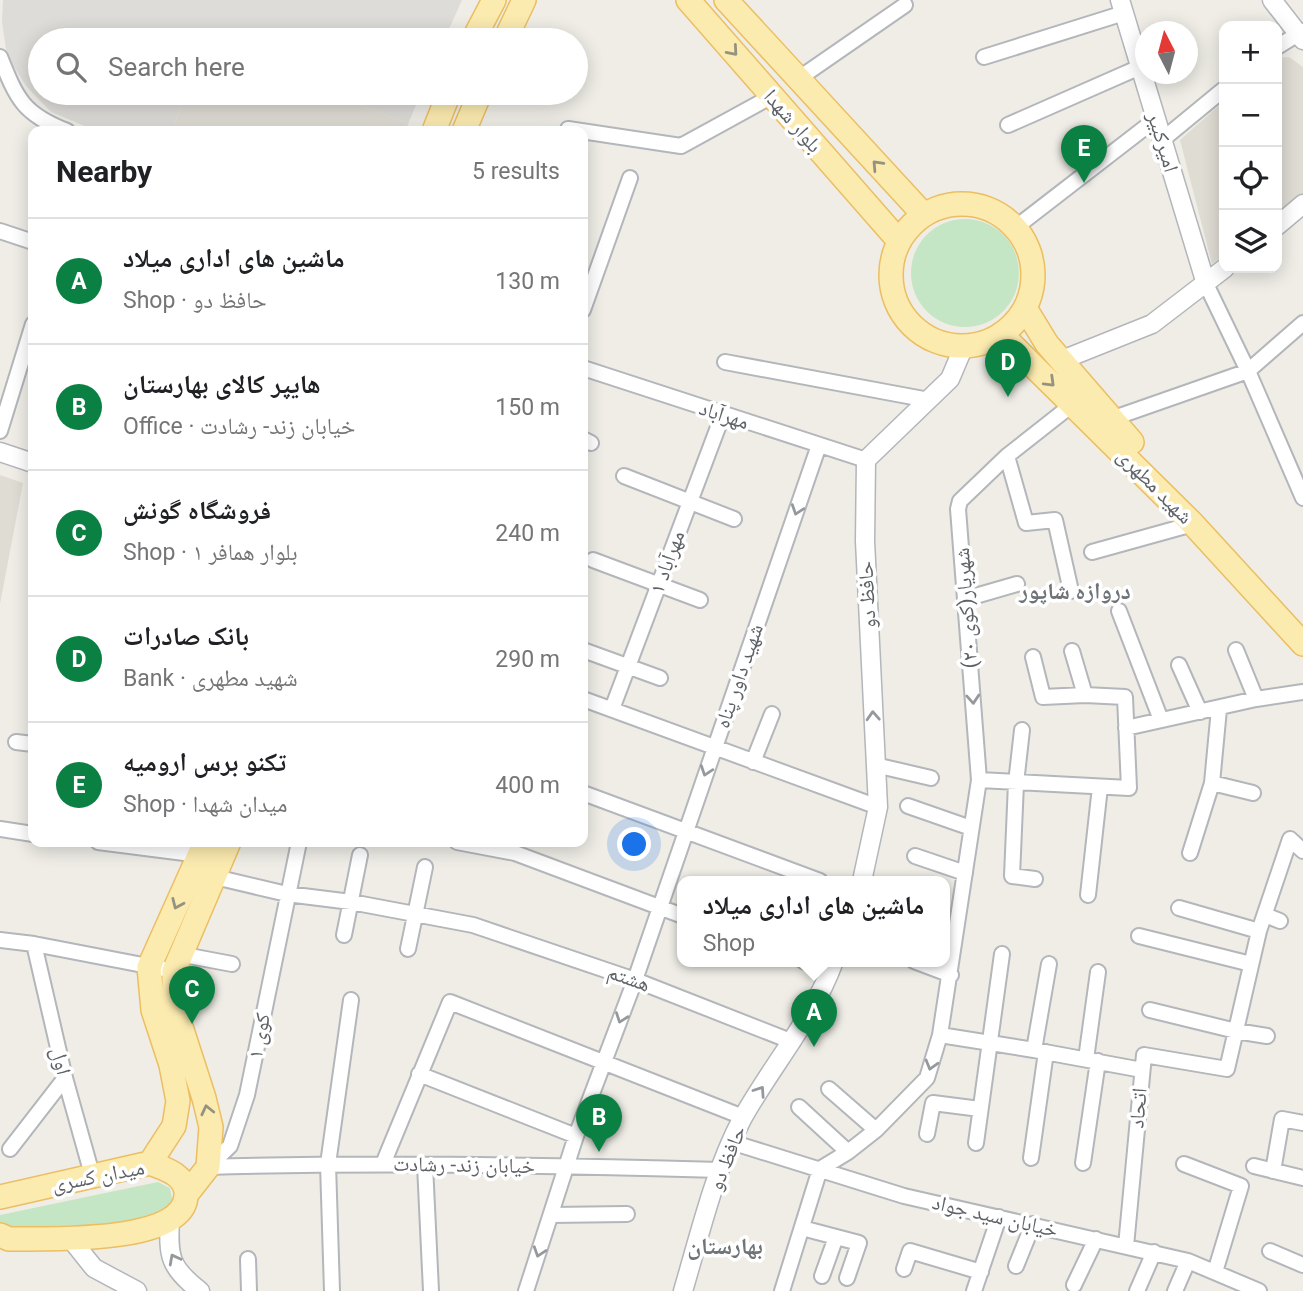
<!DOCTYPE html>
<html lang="en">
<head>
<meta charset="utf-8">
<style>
	body { margin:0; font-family:Roboto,"Noto Naskh Arabic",sans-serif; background:#f2f2f2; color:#202124 }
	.controls { position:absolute; right:21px; top:21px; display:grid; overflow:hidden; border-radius:14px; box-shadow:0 4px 18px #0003 }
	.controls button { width:63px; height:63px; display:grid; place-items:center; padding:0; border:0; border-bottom:2px solid #e0e0e0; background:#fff; color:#202124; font:35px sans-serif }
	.compass { position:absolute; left:1135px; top:21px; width:63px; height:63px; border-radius:50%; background:#fff; box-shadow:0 4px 18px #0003; rotate:354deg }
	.you { position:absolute; left:635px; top:845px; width:24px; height:24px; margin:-18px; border:5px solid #fff; border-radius:50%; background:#1a73e8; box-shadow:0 0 0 10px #1a73e833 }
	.badge { display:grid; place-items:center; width:46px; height:46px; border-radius:50%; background:#0b8043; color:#fff; font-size:23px; font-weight:700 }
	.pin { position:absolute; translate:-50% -58px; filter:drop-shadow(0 2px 4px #0008) }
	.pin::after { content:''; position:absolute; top:37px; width:24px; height:21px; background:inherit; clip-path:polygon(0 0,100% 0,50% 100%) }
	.popup { position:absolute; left:677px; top:876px; width:273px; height:91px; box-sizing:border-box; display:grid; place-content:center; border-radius:14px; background:#fff; filter:drop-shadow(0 2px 5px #0005); font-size:23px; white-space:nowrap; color:#757577 }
	.popup b { font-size:26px; color:#202124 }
	.popup::after { content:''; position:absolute; left:50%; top:100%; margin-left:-14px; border:14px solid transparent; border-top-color:#fff }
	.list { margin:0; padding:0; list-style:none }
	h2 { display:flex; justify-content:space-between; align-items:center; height:91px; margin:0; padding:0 28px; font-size:30px }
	h2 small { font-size:23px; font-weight:400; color:#757577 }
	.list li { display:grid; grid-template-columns:46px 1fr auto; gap:21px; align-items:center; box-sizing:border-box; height:126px; padding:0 28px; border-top:2px solid #e0e0e0 }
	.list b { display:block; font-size:26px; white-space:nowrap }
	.list p { margin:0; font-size:23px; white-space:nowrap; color:#757577 }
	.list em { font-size:23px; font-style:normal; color:#757577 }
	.icon { flex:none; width:38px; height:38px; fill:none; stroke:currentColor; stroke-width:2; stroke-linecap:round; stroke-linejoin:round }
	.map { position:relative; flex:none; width:1303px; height:1291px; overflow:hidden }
	.search { position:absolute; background:#fff; box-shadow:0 4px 18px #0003; left:28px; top:28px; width:560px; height:77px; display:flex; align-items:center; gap:18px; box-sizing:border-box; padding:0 24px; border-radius:38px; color:#757577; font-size:26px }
	.panel { position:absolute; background:#fff; box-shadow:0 4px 18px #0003; left:28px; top:126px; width:560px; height:721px; border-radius:14px }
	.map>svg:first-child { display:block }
	.industrial { fill:#dedcd8 }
	.education { fill:#dfdcd4 }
	.green { fill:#c5e6c4 }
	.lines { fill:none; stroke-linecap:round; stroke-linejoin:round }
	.minor-casing { stroke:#b3b6ba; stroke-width:18 }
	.tertiary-casing { stroke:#b3b6ba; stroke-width:21 }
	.primary-casing { stroke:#ecbe62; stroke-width:26 }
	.minor { stroke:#fff; stroke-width:14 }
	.tertiary { stroke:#fff; stroke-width:18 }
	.primary { stroke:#fcebaf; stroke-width:23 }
	.oneway { stroke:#959280 }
	.oneway2 { stroke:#96999c }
	.labels { text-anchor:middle; stroke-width:7; stroke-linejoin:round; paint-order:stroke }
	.street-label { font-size:21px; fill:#5e6266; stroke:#fff }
	.neighbourhood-label { font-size:23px; font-weight:bold; fill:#6f7478; stroke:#fff }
</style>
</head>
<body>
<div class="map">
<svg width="1303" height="1291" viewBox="0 0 1303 1291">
	<rect width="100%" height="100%" fill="#efede6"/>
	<path class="industrial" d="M3,0H462L444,40H40V93H186L172,131H97L51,112L26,86L7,56L2,22Z
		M332,93H421L408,124Z"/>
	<path class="education" d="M1289,57L1303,67V194L1277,214V58Z
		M186,93H332L408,124L406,131H172Z
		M1224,101V255L1212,264L1180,140Z
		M0,475L23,483L0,604Z"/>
	<path class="green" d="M911 273a54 54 0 1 1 108 0a54 54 0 1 1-108 0Z
		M158,1182L170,1188L173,1204L151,1221L94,1225L0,1227V1215Z"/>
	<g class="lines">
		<defs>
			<path id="minor" d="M1277,47L1303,31
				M0,57C17,99 23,114 67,131
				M984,57L1124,13
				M798,79L905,5
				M1008,125L1140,67
				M568,129L681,146L772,96
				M1162,140L1224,89
				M1015,228L1156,119
				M0,231L33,242
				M1206,284L1248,371L1303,498
				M583,310L630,178
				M725,362L929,400
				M583,368L866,460
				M1111,419L1248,371L1303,323
				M0,431L33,324
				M583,439L591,443
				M1007,456L1026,523L1055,520L1071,591
				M624,476L734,519
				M1092,552L1193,524
				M593,560L700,600
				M965,599L1017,584
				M1119,611L1161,720
				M583,650L660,678
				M1236,650L1256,699
				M1072,651L1085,695
				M1179,665L1200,712
				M583,699L878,807
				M612,709L723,414
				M1126,728L1256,699L1303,692
				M1022,730L1016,783L1012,876L1035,879
				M16,742L33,744
				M753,762L772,714
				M875,765L931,778
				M979,780L1129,788L1125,697L1085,695L1043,697L1033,657
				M1212,783L1253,793
				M583,793L820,881
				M908,806L971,828
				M0,829L33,834
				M98,842L200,855
				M457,842L515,853L683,916
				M1190,853L1212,783L1219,709
				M915,856L965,873
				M215,877L287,894L351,902L473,925L635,980L793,1042
				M1088,895L1100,787
				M1179,908L1259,931
				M1265,915L1280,921
				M344,935L360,855
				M1139,936L1251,964
				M0,940L34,944L174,971
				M34,944L65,1078L93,1178
				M408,949L425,867
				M179,954L232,964
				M803,961L830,972
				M914,961L951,975
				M1150,1010L1236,1031L1267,1036
				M940,1035L1034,1050L1142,1070
				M1034,1050L1049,964
				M1086,1059L1098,972
				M419,1074L576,1136
				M829,1089L876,1130
				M799,1107L848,1152
				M927,1134L933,1103L980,1109
				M731,1142L904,1196L1188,1261L1259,1291
				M976,1143L1002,954
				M10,1149L65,1078
				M1031,1158L1046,1052
				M1083,1163L1098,1061
				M383,1164L450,1002L743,1117
				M1184,1164L1241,1186L1215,1272
				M425,1165L431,1291
				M1254,1166L1303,1178
				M208,1167C378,1162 549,1165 720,1170
				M208,1167L230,1146L247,1095L299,842
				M1273,1171L1282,1119L1303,1123
				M551,1215L627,1214
				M802,1228L859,1243L847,1278
				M1126,1246L1144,1055L1227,1069L1259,931L1290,839L1303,851
				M1270,1251L1303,1265
				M248,1259L249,1291
				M1016,1266L1033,1224
				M904,1269L910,1251L981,1272
				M822,1276L836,1237
				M1074,1285L1096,1239
				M332,1291L328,1164L351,1000
				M526,1291L576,1136L635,980L819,445
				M782,1291L820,1169L848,1152L876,1130L927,1078L940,1035L979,780L958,509L960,501L1007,456L1073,404
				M974,1291L999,1217
				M1137,1291L1154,1252
				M1175,1291L1188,1261"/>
			<path id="tertiary" d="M1120,0L1206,284
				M1272,0L1303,40
				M1277,226L1303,204
				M1062,360L1152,324L1225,268
				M0,452L33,463
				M862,881L878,807L865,541L866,460L950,379L964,346
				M170,1219C168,1256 169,1267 200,1291
				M70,1238L94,1268L137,1291
				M683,1291C700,1234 714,1172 742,1119C772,1065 813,1019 834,961"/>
			<path id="primary" d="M688,0L899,241
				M726,0L924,215
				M473,40L494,0
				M505,40L524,0
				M434,131L449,93
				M464,131L480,93
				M891 275a71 71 0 1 1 142 0a71 71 0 1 1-142 0Z
				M1025,308L1047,344L1132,442
				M1001,334L1193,524L1303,644
				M150,1163L174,1126L178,1101L171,1065L153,1010L149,967L205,842
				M186,1195L208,1167L211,1127L204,1098L174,1005V971L229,842
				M0,1197L150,1163C165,1169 184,1174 186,1192C190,1246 43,1238 9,1239L0,1235"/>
		</defs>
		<use href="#minor" class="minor-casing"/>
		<use href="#tertiary" class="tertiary-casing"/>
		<use href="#primary" class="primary-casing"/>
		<use href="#minor" class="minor"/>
		<use href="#tertiary" class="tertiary"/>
		<use href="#primary" class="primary"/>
	</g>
	<defs><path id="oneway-chevron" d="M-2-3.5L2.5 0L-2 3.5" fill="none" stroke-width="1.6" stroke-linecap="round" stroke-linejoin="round" transform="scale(1.75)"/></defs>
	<g class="oneway">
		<use href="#oneway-chevron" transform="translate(733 51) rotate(49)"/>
		<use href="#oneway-chevron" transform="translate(877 165) rotate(-133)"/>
		<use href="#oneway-chevron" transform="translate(1050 382) rotate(44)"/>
		<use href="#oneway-chevron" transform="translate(177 904) rotate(114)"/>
		<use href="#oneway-chevron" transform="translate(207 1110) rotate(-103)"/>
	</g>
	<g class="oneway2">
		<use href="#oneway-chevron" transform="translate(797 510) rotate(109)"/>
		<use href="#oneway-chevron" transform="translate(973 699) rotate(86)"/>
		<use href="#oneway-chevron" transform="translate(873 716) rotate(-93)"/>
		<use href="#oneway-chevron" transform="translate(706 771) rotate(109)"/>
		<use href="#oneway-chevron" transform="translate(621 1018) rotate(110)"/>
		<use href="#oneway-chevron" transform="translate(931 1065) rotate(106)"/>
		<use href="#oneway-chevron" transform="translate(760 1091) rotate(-56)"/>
		<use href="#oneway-chevron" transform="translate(539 1252) rotate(108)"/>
		<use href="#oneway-chevron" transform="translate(174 1259) rotate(-118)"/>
	</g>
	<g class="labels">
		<g class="street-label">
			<text transform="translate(793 121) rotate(49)" y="7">بلوار شهدا</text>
			<text transform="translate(1163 142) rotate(73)" y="7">امیرکبیر</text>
			<text transform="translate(724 415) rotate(18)" y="7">مهرآباد</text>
			<text transform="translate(1155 486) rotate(45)" y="7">شهید مطهری</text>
			<text transform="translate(667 562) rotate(-70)" y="7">مهرآباد ۱</text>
			<text transform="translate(867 595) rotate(-93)" y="7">حافظ دو</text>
			<text transform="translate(966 608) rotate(-94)" y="7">شهریار(کوی ۲۰)</text>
			<text transform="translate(739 676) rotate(-71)" y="7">شهید داور پناه</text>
			<text transform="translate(629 978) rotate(20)" y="7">هشتم</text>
			<text transform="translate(259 1036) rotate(-79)" y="7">کوی ۱</text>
			<text transform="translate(61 1061) rotate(77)" y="7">اول</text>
			<text transform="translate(1138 1108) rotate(-85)" y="7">اتحاد</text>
			<text transform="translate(727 1158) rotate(-68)" y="7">حافظ دو</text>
			<text transform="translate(464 1165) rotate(1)" y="7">خیابان زند- رشادت</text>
			<text transform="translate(98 1176) rotate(-11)" y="7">میدان کسری</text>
			<text transform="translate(995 1216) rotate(13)" y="7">خیابان سید جواد</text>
		</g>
		<g class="neighbourhood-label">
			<text x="1075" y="599">دروازه شاپور</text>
			<text x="725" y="1254">بهارستان</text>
		</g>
	</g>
</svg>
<div class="controls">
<button>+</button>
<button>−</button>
<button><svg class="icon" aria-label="locate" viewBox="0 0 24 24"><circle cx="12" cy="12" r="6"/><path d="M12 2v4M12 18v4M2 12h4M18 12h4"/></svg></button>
<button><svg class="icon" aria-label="layers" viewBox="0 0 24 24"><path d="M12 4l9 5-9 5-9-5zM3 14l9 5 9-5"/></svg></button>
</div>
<svg class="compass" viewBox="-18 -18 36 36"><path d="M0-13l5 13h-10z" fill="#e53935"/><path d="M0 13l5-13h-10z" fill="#757577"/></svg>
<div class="you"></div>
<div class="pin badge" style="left:814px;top:1047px">A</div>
<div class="popup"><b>ماشین های اداری میلاد</b>Shop</div>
<div class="pin badge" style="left:599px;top:1152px">B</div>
<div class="pin badge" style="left:192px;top:1024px">C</div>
<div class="pin badge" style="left:1008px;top:397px">D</div>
<div class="pin badge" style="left:1084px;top:183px">E</div>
<div class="search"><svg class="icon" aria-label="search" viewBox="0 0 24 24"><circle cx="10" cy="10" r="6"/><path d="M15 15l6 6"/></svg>Search here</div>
<section class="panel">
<h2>Nearby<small>5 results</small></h2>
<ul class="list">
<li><span class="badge">A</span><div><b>ماشین های اداری میلاد</b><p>Shop · حافظ دو</p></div><em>130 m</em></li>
<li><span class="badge">B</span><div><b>هایپر کالای بهارستان</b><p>Office · خیابان زند- رشادت</p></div><em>150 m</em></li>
<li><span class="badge">C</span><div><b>فروشگاه گونش</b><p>Shop · بلوار همافر ۱</p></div><em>240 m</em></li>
<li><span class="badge">D</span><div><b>بانک صادرات</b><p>Bank · شهید مطهری</p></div><em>290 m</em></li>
<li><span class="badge">E</span><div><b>تکنو برس ارومیه</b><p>Shop · میدان شهدا</p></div><em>400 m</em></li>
</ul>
</section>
</div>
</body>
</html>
